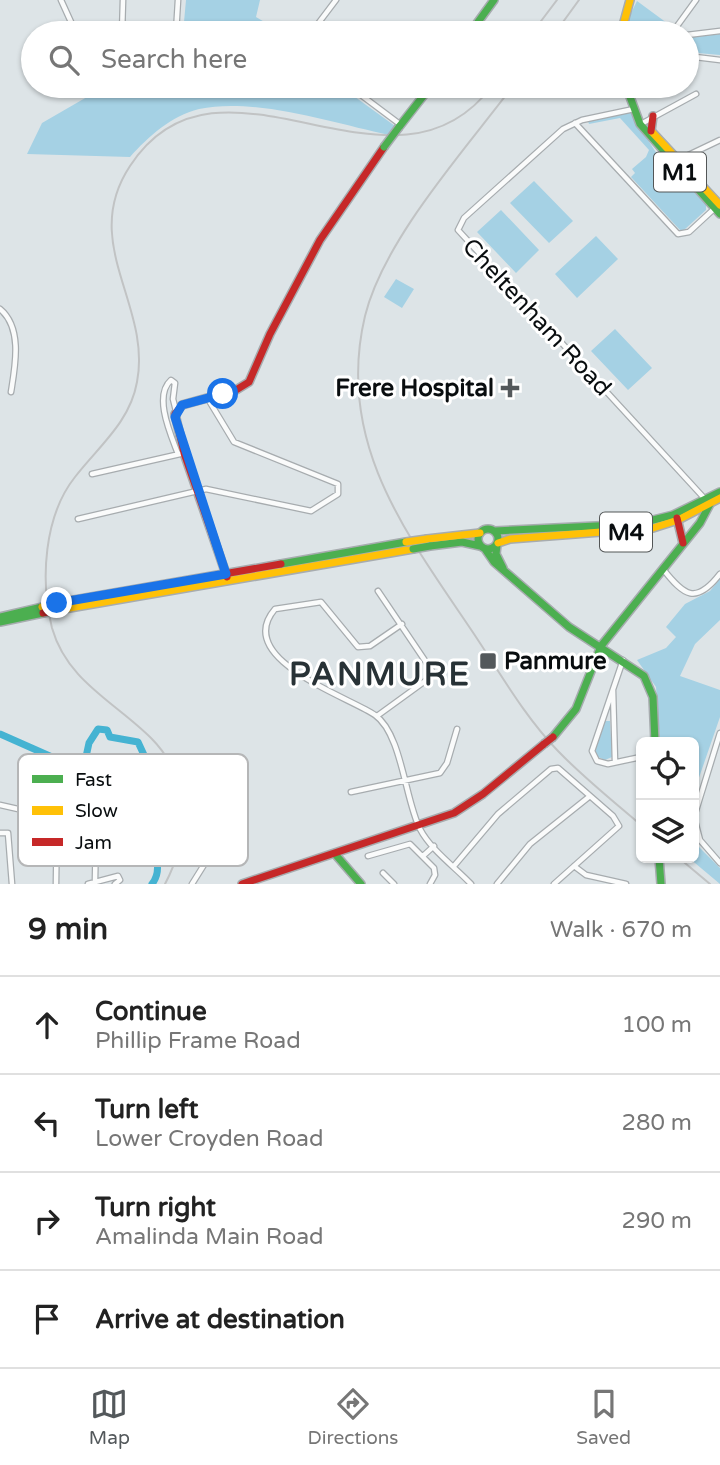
<!DOCTYPE html>
<html lang="en">
<head>
<meta charset="utf-8">
<style>
	body { margin:0; font-family:"Varela Round",sans-serif; background:#f2f2f2; color:#222 }
	.controls { position:absolute; right:21px; bottom:21px; display:grid; overflow:hidden; border-radius:10px; box-shadow:0 2px 5px #0004 }
	.controls button { width:63px; height:63px; display:grid; place-items:center; padding:0; border:0; border-bottom:2px solid #e0e0e0; background:#fff; color:#222; font:35px sans-serif }
	.stop { position:absolute; width:21px; height:21px; margin:-16px; border:5px solid #1a73e8; border-radius:50%; background:#fff }
	.stop.end { background:#1a73e8; border-color:#fff; box-shadow:0 2px 7px #0008 }
	.list { margin:0; padding:0; list-style:none }
	h2 { display:flex; justify-content:space-between; align-items:center; height:91px; margin:0; padding:0 28px; font-size:30px }
	h2 small { font-size:23px; font-weight:400; color:#767676 }
	.list li { display:grid; grid-template-columns:46px 1fr auto; gap:21px; align-items:center; box-sizing:border-box; height:98px; padding:0 28px; border-top:2px solid #e0e0e0 }
	.list b { display:block; font-size:26px; white-space:nowrap }
	.list p { margin:0; font-size:23px; white-space:nowrap; color:#767676 }
	.list em { font-size:23px; font-style:normal; color:#767676 }
	.icon { flex:none; width:38px; height:38px; fill:none; stroke:currentColor; stroke-width:2; stroke-linecap:round; stroke-linejoin:round }
	.map { position:relative; flex:none; width:720px; height:884px; overflow:hidden }
	.search { position:absolute; background:#fff; box-shadow:0 2px 5px #0004; left:21px; right:21px; top:21px; height:77px; display:flex; align-items:center; gap:18px; box-sizing:border-box; padding:0 24px; border-radius:38px; color:#767676; font-size:26px }
	.sheet { height:483px; background:#fff }
	nav { display:flex; justify-content:space-around; align-items:center; box-sizing:border-box; height:98px; border-top:2px solid #e0e0e0; background:#fff; font-size:19px; color:#767676 }
	nav a { display:grid; justify-items:center; gap:4px }
	nav .on { color:#53585b }
	.map>svg:first-child { display:block }
	.green { fill:#a5d1e4 }
	.lines { fill:none; stroke-linecap:round; stroke-linejoin:round }
	.river { stroke:#45b3d2; stroke-width:7 }
	.street-casing { stroke:#a7acaf; stroke-width:7 }
	.fast-casing { stroke:#a7acaf; stroke-width:10 }
	.slow-casing { stroke:#a7acaf; stroke-width:10 }
	.jam-casing { stroke:#a7acaf; stroke-width:10 }
	.street { stroke:#fafbfb; stroke-width:4.5 }
	.fast { stroke:#4caf50; stroke-width:7 }
	.slow { stroke:#ffc107; stroke-width:7 }
	.jam { stroke:#c62828; stroke-width:7 }
	.rail { stroke:#c1c3c4; stroke-width:2 }
	.fast-bridge-casing { stroke:#a7acaf; stroke-width:10; stroke-linecap:butt }
	.slow-bridge-casing { stroke:#a7acaf; stroke-width:10; stroke-linecap:butt }
	.jam-bridge-casing { stroke:#a7acaf; stroke-width:10; stroke-linecap:butt }
	.fast-bridge { stroke:#4caf50; stroke-width:7 }
	.slow-bridge { stroke:#ffc107; stroke-width:7 }
	.jam-bridge { stroke:#c62828; stroke-width:7 }
	.route { stroke:#1a73e8; stroke-width:9 }
	.poi-dot { fill:#53585b; stroke:#fff; stroke-width:2.5 }
	.labels { text-anchor:middle; stroke-width:6; stroke-linejoin:round; paint-order:stroke }
	.shield { fill:#fff; stroke:#535657; stroke-width:2 }
	.shield-label { font-size:23px; font-weight:bold; fill:#090d0f }
	.street-label { font-size:24px; fill:#090d0f; stroke:#fff }
	.poi-label { font-size:24px; font-weight:bold; fill:#090d0f; stroke:#fff; text-anchor:end }
	.district-label { font-size:32px; font-weight:bold; letter-spacing:2px; fill:#283236; stroke:#fff }
	.key { fill:#fff; stroke:#b5b6b7; stroke-width:2 }
	.key-label { font-size:19px; fill:#090d0f }
</style>
</head>
<body>
<div class="map">
<svg width="720" height="884" viewBox="0 0 720 884">
	<rect width="100%" height="100%" fill="#dde4e7"/>
	<path class="green" d="M186,0H260L256,17L283,33H183Z
		M637,1L671,26L666,33H626L628,19Z
		M720,34V55L687,52V38Z
		M106,86H340L395,126L389,135C333,123 255,97 199,109C171,116 149,136 130,157L27,154L42,123Z
		M630,112L657,154L706,204V210L684,230H680L631,177L635,173L632,169L646,157L649,150L620,118L589,124L588,121Z
		M534,181L573,221L549,243L510,203Z
		M501,210L539,250L516,273L477,232Z
		M596,236L618,259L577,298L555,274Z
		M396,279L414,289L402,308L384,297Z
		M615,329L652,368L628,390L591,351Z
		M720,579V620L695,644L680,676L720,690V717L694,792V742H660L656,687L637,660L666,648L676,637L666,627L685,604L710,591Z
		M603,721H610L612,757L605,760L598,757L594,749Z
		M694,835L698,846L720,868V884L689,858H694Z"/>
	<g class="lines">
		<path class="river" d="M0,734L52,757L64,767L75,769L84,766L89,743L98,729L107,730L110,737L138,742L144,755C138,775 134,794 139,816C145,835 168,864 152,884"/>
		<defs>
			<path id="street" d="M61,0L76,33
				M122,33L123,0
				M176,33L178,0
				M311,33L336,0
				M672,33L696,0
				M687,35L720,31
				M687,56L720,60
				M349,86L401,125
				M634,109L582,120L563,129L464,218L458,230L705,499
				M575,123L678,234L689,232L715,208
				M641,124L696,94
				M676,161L720,140
				M0,309C23,328 15,367 11,392
				M176,411L173,399L175,383L171,380C153,396 171,435 178,454
				M92,474L180,454
				M78,519L206,489L311,511L338,494V484L234,442L208,399
				M663,569C684,596 696,605 720,574
				M402,624L370,646L358,647L321,602L275,609C232,659 349,697 375,715C402,734 405,800 420,829C431,850 455,867 471,884
				M623,660L592,751L597,761L608,764L641,757
				M613,690L615,762
				M377,716L428,679L432,671L378,591
				M720,733L694,817L700,840L720,863
				M351,792L440,773L447,763L457,729
				M0,805L93,826L96,833L95,881
				M0,833H8L12,884
				M368,856L410,844L434,868L435,875L430,884
				M423,856L434,846
				M454,866L498,814L551,769L558,768L613,816L619,826L554,884
				M574,866L586,875L626,884
				M383,873L394,884
				M56,884L57,817
				M88,884L118,876L120,880L115,884
				M192,884L212,852L234,834
				M497,884L530,844L590,796"/>
			<path id="fast" d="M470,33L494,0
				M626,86L640,124L720,214
				M399,127L431,86
				M478 539a10 10 0 1 1 20 0a10 10 0 1 1-20 0Z
				M495,531L637,524L673,515L720,492
				M497,545L496,554L503,568
				M430,546L462,542L480,546
				M485,549L494,562L569,627L644,676L653,697L655,742
				M281,564L406,542
				M0,617L42,607
				M0,622L43,613
				M553,737L576,709L601,646L700,523L710,504
				M335,854L361,884
				M659,858L661,884"/>
			<path id="slow" d="M621,33L630,0
				M652,132L720,205
				M427,539L480,533
				M498,543L510,539L653,528L678,520L720,498
				M58,610L413,549"/>
			<path id="jam" d="M651,131L653,116
				M677,518L683,543
				M227,577L184,453L175,414L182,405L236,390L249,382L270,334L320,240L384,147
				M57,603L281,564
				M242,884L454,813L483,794L544,744"/>
		</defs>
		<use href="#street" class="street-casing"/>
		<use href="#fast" class="fast-casing"/>
		<use href="#slow" class="slow-casing"/>
		<use href="#jam" class="jam-casing"/>
		<use href="#street" class="street"/>
		<use href="#fast" class="fast"/>
		<use href="#slow" class="slow"/>
		<use href="#jam" class="jam"/>
		<path class="rail" d="M532,33L557,0
			M555,33L579,0
			M513,86C465,150 384,239 365,316C335,442 406,533 472,631C499,671 524,716 558,751C584,778 613,801 641,825
			M679,858L710,884
			M165,884C190,837 191,778 151,738C115,702 67,681 52,628C40,580 44,516 75,477C99,446 130,422 137,382C152,305 79,243 130,166C221,27 392,218 492,86"/>
		<defs>
			<path id="fast-bridge" d="M384,147L399,127
				M413,549L430,546"/>
			<path id="slow-bridge" d="M406,542L427,539
				M42,607L57,603"/>
			<path id="jam-bridge" d="M43,613L58,610
				M544,744L553,737"/>
		</defs>
		<use href="#fast-bridge" class="fast-bridge-casing"/>
		<use href="#slow-bridge" class="slow-bridge-casing"/>
		<use href="#jam-bridge" class="jam-bridge-casing"/>
		<use href="#fast-bridge" class="fast-bridge"/>
		<use href="#slow-bridge" class="slow-bridge"/>
		<use href="#jam-bridge" class="jam-bridge"/>
	</g>
	<g class="lines">
		<path class="route" d="M57,603L226,574L175,417L182,405L223,394"/>
	</g>
	<g class="poi-dot">
		<path d="M506.5 377.5h7v7h7v7h-7v7h-7v-7h-7v-7h7z"/>
		<rect x="479" y="652" width="18" height="18" rx="3.5"/>
	</g>
	<g class="labels">
		<g class="shield">
			<rect x="654" y="152.5" width="52" height="39" rx="5"/>
			<rect x="600" y="512.5" width="52" height="39" rx="5"/>
		</g>
		<g class="shield-label">
			<text x="680" y="180">M1</text>
			<text x="626" y="540">M4</text>
		</g>
		<g class="street-label">
			<text transform="translate(537 317) rotate(47)" y="8">Cheltenham Road</text>
		</g>
		<g class="poi-label">
			<text x="494" y="396">Frere Hospital</text>
			<text x="504" y="669" text-anchor="start">Panmure</text>
		</g>
		<g class="district-label">
			<text x="380" y="685">PANMURE</text>
		</g>
	</g>
	<rect x="18" y="754" width="230" height="112" rx="10" class="key"/>
	<rect x="32" y="775" width="31" height="8" fill="#4caf50"/>
	<rect x="32" y="806" width="31" height="9" fill="#ffc107"/>
	<rect x="32" y="838" width="31" height="8" fill="#c62828"/>
	<g class="key-label">
		<text x="75" y="786">Fast</text>
		<text x="75" y="817">Slow</text>
		<text x="75" y="849">Jam</text>
	</g>
</svg>
<div class="controls">
<button><svg class="icon" aria-label="locate" viewBox="0 0 24 24"><circle cx="12" cy="12" r="6"/><path d="M12 2v4M12 18v4M2 12h4M18 12h4"/></svg></button>
<button><svg class="icon" aria-label="layers" viewBox="0 0 24 24"><path d="M12 4l9 5-9 5-9-5zM3 14l9 5 9-5"/></svg></button>
</div>
<div class="stop" style="left:223px;top:394px"></div>
<div class="stop end" style="left:57px;top:603px"></div>
<div class="search"><svg class="icon" aria-label="search" viewBox="0 0 24 24"><circle cx="10" cy="10" r="6"/><path d="M15 15l6 6"/></svg>Search here</div>
</div>
<section class="sheet">
<h2>9 min<small>Walk · 670 m</small></h2>
<ul class="list">
<li><svg class="icon" aria-label="ahead" viewBox="0 0 24 24"><path d="M12 20V5M6 11l6-6 6 6"/></svg><div><b>Continue</b><p>Phillip Frame Road</p></div><em>100 m</em></li>
<li><svg class="icon" aria-label="left" viewBox="0 0 24 24"><path d="M17 20v-9H6M10 6l-5 5 5 5"/></svg><div><b>Turn left</b><p>Lower Croyden Road</p></div><em>280 m</em></li>
<li><svg class="icon" aria-label="right" viewBox="0 0 24 24"><path d="M7 20v-9h11M14 6l5 5-5 5"/></svg><div><b>Turn right</b><p>Amalinda Main Road</p></div><em>290 m</em></li>
<li><svg class="icon" aria-label="arrive" viewBox="0 0 24 24"><path d="M6 21V4h12l-3 4 3 4H6"/></svg><div><b>Arrive at destination</b></div></li>
</ul>
</section>
<nav>
<a class="on"><svg class="icon" aria-label="map" viewBox="0 0 24 24"><path d="M3 6l6-2 6 2 6-2v14l-6 2-6-2-6 2zM9 4v14M15 6v14"/></svg>Map</a>
<a><svg class="icon" aria-label="directions" viewBox="0 0 24 24"><path d="M12 3l9 9-9 9-9-9zM9 14v-3h6M13 9l2 2-2 2"/></svg>Directions</a>
<a><svg class="icon" aria-label="saved" viewBox="0 0 24 24"><path d="M7 4h10v16l-5-4-5 4z"/></svg>Saved</a>
</nav>
</body>
</html>
